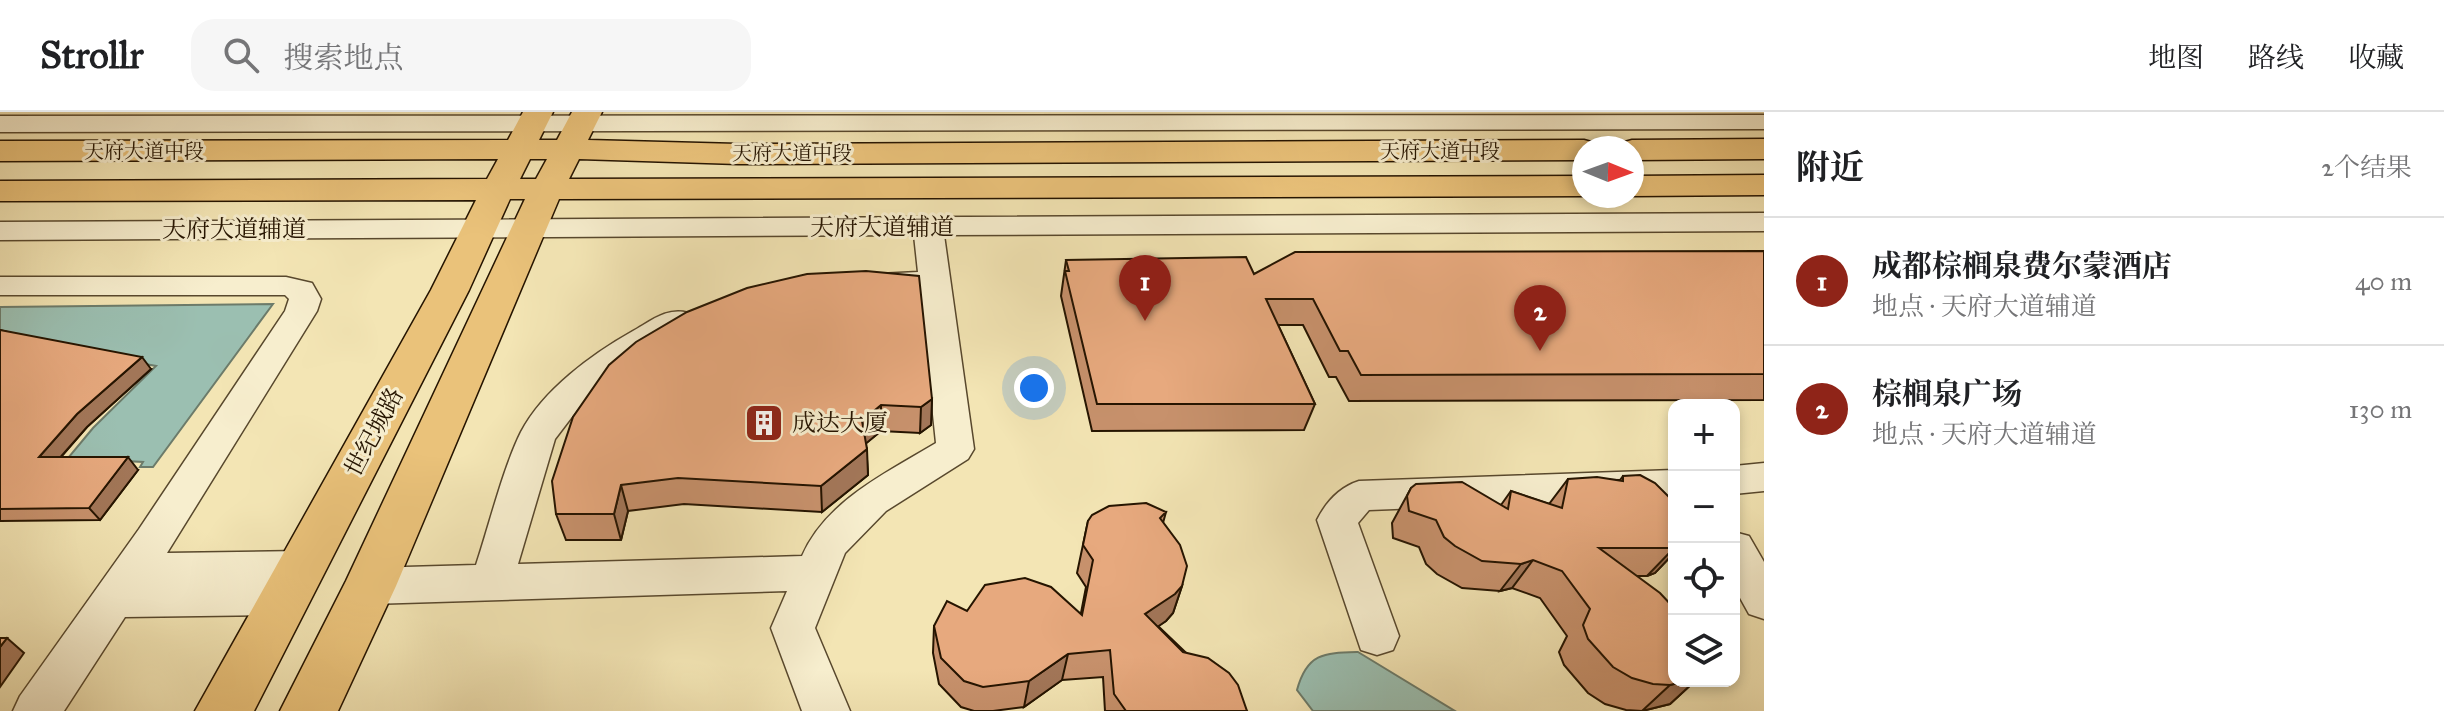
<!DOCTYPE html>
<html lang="zh">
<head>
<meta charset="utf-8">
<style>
	body { margin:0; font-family:"IM FELL Great Primer","Noto Serif SC",serif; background:#f6f6f6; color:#202124 }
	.controls { position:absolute; right:24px; bottom:24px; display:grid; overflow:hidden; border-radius:16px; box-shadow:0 4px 12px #0003 }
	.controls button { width:72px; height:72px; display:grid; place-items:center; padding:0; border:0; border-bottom:2px solid #e0e0e0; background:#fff; color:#202124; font:40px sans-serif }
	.compass { position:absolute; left:1572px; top:24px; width:72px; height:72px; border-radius:50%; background:#fff; box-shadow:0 4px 12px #0003; rotate:91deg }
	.you { position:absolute; left:1034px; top:276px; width:28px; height:28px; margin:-20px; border:6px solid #fff; border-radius:50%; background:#1a73e8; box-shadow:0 0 0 12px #1a73e833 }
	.badge { display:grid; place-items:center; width:52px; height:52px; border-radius:50%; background:#8f2418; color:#fff; font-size:26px; font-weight:700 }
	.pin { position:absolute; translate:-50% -66px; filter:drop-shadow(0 2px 4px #0008) }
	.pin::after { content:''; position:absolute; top:42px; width:28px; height:24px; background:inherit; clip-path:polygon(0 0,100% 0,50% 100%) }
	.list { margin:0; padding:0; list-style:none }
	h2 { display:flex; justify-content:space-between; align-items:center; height:104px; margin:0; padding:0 32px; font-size:34px }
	h2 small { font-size:26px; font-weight:400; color:#757577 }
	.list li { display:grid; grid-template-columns:52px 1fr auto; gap:24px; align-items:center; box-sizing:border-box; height:128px; padding:0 32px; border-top:2px solid #e0e0e0 }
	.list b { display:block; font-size:30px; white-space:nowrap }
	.list p { margin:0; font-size:26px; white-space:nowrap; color:#757577 }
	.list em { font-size:26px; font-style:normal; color:#757577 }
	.icon { flex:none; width:44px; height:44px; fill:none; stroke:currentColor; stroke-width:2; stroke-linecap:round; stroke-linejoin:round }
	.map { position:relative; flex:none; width:1764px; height:599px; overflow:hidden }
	header { display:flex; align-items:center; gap:48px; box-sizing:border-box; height:112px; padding:0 40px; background:#fff; border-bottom:2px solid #e0e0e0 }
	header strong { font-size:38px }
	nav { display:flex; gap:44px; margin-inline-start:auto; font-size:28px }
	.search { width:560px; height:72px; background:#f6f6f6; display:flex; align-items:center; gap:20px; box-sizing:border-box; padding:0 28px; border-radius:24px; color:#757577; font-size:30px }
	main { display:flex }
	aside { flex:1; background:#fff }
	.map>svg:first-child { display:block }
	.water { fill:#9bbfb1; stroke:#6c7b6a; stroke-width:2 }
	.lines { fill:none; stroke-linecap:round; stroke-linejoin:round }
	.minor-casing { stroke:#58482d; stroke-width:3 }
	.major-casing { stroke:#251400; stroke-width:3 }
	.minor { fill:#f7eece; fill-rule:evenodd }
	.major { fill:#eac27a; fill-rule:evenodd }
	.wall { fill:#c7916c; stroke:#251400; stroke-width:2 }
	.shaded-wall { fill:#a27658; stroke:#251400; stroke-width:2 }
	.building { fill:#e7a97e; stroke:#251400; stroke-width:2 }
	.labels { text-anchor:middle; stroke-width:6; stroke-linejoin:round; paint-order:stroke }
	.far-street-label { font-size:20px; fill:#251400; stroke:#f7eece }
	.street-label { font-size:24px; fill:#251400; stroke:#f7eece }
	.poi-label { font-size:24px; fill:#251400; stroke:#f7eece; text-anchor:start }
</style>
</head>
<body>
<header>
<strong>Strollr</strong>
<div class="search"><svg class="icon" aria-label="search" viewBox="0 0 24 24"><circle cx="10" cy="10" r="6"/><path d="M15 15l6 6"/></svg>搜索地点</div>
<nav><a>地图</a><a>路线</a><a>收藏</a></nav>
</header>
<main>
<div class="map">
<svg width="1764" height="599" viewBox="0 0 1764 599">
	<rect width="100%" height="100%" fill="#f3e5b4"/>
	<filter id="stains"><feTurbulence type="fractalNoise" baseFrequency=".0025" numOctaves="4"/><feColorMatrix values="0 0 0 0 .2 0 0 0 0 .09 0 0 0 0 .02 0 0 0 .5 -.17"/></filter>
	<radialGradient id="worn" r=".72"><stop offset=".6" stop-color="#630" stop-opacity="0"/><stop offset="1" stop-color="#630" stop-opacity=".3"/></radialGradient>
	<path class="water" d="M273,192L153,355H140L143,350L68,346L93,316L156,254L0,226V195Z
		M1358,540L1455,599H1313L1297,578C1307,541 1324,541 1358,540Z"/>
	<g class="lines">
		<defs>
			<path id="minor" d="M1764,3V17L0,20V4Z
				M1764,101V119L944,123L974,337L968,347L886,399L845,441L815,516L850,599H802L771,516L787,479L370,492L355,486L349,474L355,462L370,456L476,453C489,414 503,356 521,320C543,278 592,242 633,219C651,209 667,195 688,201L693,208L688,215L609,266L587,285L555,327L518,452L802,444C826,389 886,361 936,331L920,179L859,177L854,170L859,163L918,160L914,123L0,128V110Z
				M0,165H286L312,171L321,187L317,199L167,441L301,439L316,444L322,456L316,468L301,473L307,485L300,498L285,503L125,505L64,599H13L20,584L139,417L285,199L289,187L285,183H0Z
				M1764,351V379L1734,382V354Z
				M1674,358V386L1369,398L1358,411L1399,524L1393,538L1377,543L1361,538L1317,408C1326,390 1340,375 1359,369Z
				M1734,420L1749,424L1764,450V507L1749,502L1734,475Z"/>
			<path id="major" d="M523,0H553L539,28H557L572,0H602L588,28L738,32L1584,28L1595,31L1599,36H1584V48L738,52L579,47L569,67L1584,64V84L559,87L396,474L338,599H280L346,469L525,87H510L469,178L254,599H195L431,178L476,88L0,89V69L487,67L498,47L0,49V29L508,28ZM530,47H547L536,67H520Z
				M1764,27V47L1632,48V36H1617L1621,31L1632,28Z
				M1764,63V83L1632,84V64Z"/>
		</defs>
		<use href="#minor" class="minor-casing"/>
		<use href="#major" class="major-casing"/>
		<use href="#minor" class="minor"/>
		<use href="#major" class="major"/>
	</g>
	<path class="wall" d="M1764,139V288L1349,289L1336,265H1329L1303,213H1278L1315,292L1304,318L1092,319L1061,184L1066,148L1254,162Z
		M0,218L151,257L87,315L61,345L138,358L100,408L0,409Z
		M932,287L931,313L920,321L881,319L866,331L868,363L822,400L684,392L628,399L621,428H566L556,402L573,305Z
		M1623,364L1674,390V441L1655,461L1647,464H1637L1674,569H1695L1670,592L1642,599L1626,598L1605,592L1588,581L1564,553L1559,540L1567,524L1540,486L1512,476L1500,479L1462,476L1437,462L1426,452L1419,435L1393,426L1392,411L1411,376L1501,393L1511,379L1549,392L1568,367L1620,368Z
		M1166,400L1163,411L1182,474L1173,501L1166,509L1158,514L1247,599H1105L1103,565L1062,568L1024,595L993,599H974L961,595L939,572L933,541L934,514L967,499L1081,501L1086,475L1077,461L1088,409Z"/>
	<path class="shaded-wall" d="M142,245L151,257L87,315L50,357L39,345L77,302Z
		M932,287L931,313L920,321L921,295Z
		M881,293V319L863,334L862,309Z
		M867,337L868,363L822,400L821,374Z
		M128,345L138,358L100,408L89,396Z
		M621,373L628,399L621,428L614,402Z
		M1674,436V441L1655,461L1647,464Z
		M1533,448L1512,476L1500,479L1521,452Z
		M1182,474L1173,501L1166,509L1137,529L1145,502Z
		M7,526L24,541L0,575V535Z
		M1068,542L1062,568L1024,595L1029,569Z
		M1686,569H1695L1670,592L1642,599L1670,573Z"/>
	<path class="building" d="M1764,139V262L1361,263L1348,239H1340L1313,187H1266L1315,292H1097L1065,159H1069L1066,148L1246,145L1254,162L1295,140Z
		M866,159L919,164L932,287L921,295L881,293L862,309L867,337L821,374L678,366L621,373L614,402H556L552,369L573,305L609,253L636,230L687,200L747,176L807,162Z
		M0,218L142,245L77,302L39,345H128L89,396L0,397Z
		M1640,363L1655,371L1674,390V436H1599L1660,481L1674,496V569H1686L1670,573L1653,572L1632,566L1613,555L1588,527L1583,513L1590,497L1562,459L1533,448L1521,452L1482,449L1455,434L1444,425L1436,408L1409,399L1407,384L1411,376L1416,372L1462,370L1508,397L1511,379L1562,396L1568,367L1597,365L1623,369V364Z
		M1146,391L1166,400L1160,406L1180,433L1187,454L1182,474L1175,482L1145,502L1183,540L1208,546L1229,561L1238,573L1247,599H1126L1114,582L1110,538L1068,542L1029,569L983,575L964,569L941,546L934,514L947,489L967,499L985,473L1025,466L1051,475L1082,503L1093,448L1083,433L1088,409L1092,403L1109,394Z
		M0,526H7L0,535Z"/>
	<defs>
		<symbol id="building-square" viewBox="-11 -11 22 22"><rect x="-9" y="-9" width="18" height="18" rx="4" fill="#8f2418" stroke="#f7eece"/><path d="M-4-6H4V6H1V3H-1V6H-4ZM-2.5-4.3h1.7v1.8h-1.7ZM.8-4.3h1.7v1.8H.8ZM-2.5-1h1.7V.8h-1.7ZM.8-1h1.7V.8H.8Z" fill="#fff"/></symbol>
	</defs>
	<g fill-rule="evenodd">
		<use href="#building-square" x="742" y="289" width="44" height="44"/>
	</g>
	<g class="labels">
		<g class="far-street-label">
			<text x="144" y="46">天府大道中段</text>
			<text x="1440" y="46">天府大道中段</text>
			<text x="792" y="48">天府大道中段</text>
		</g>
		<g class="street-label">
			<text x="882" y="123">天府大道辅道</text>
			<text x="234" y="125">天府大道辅道</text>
			<text transform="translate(374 320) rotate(-62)" y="8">世纪城路</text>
		</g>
		<g class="poi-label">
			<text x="792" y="319">成达大厦</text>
		</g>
	</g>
	<rect width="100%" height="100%" filter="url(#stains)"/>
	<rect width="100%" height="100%" fill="url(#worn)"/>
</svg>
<div class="controls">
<button>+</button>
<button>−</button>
<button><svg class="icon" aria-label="locate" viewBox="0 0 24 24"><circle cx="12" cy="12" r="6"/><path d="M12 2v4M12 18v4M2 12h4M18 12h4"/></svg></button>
<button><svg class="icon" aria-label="layers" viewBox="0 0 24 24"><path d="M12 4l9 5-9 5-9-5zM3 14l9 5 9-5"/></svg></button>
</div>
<svg class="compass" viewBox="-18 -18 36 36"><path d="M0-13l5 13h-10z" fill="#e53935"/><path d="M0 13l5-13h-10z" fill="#757577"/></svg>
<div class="you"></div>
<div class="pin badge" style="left:1145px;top:209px">1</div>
<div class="pin badge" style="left:1540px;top:239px">2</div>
</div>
<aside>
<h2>附近<small>2个结果</small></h2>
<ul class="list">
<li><span class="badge">1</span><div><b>成都棕榈泉费尔蒙酒店</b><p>地点 · 天府大道辅道</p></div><em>40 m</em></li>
<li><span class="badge">2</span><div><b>棕榈泉广场</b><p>地点 · 天府大道辅道</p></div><em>130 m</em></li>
</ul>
</aside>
</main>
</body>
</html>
